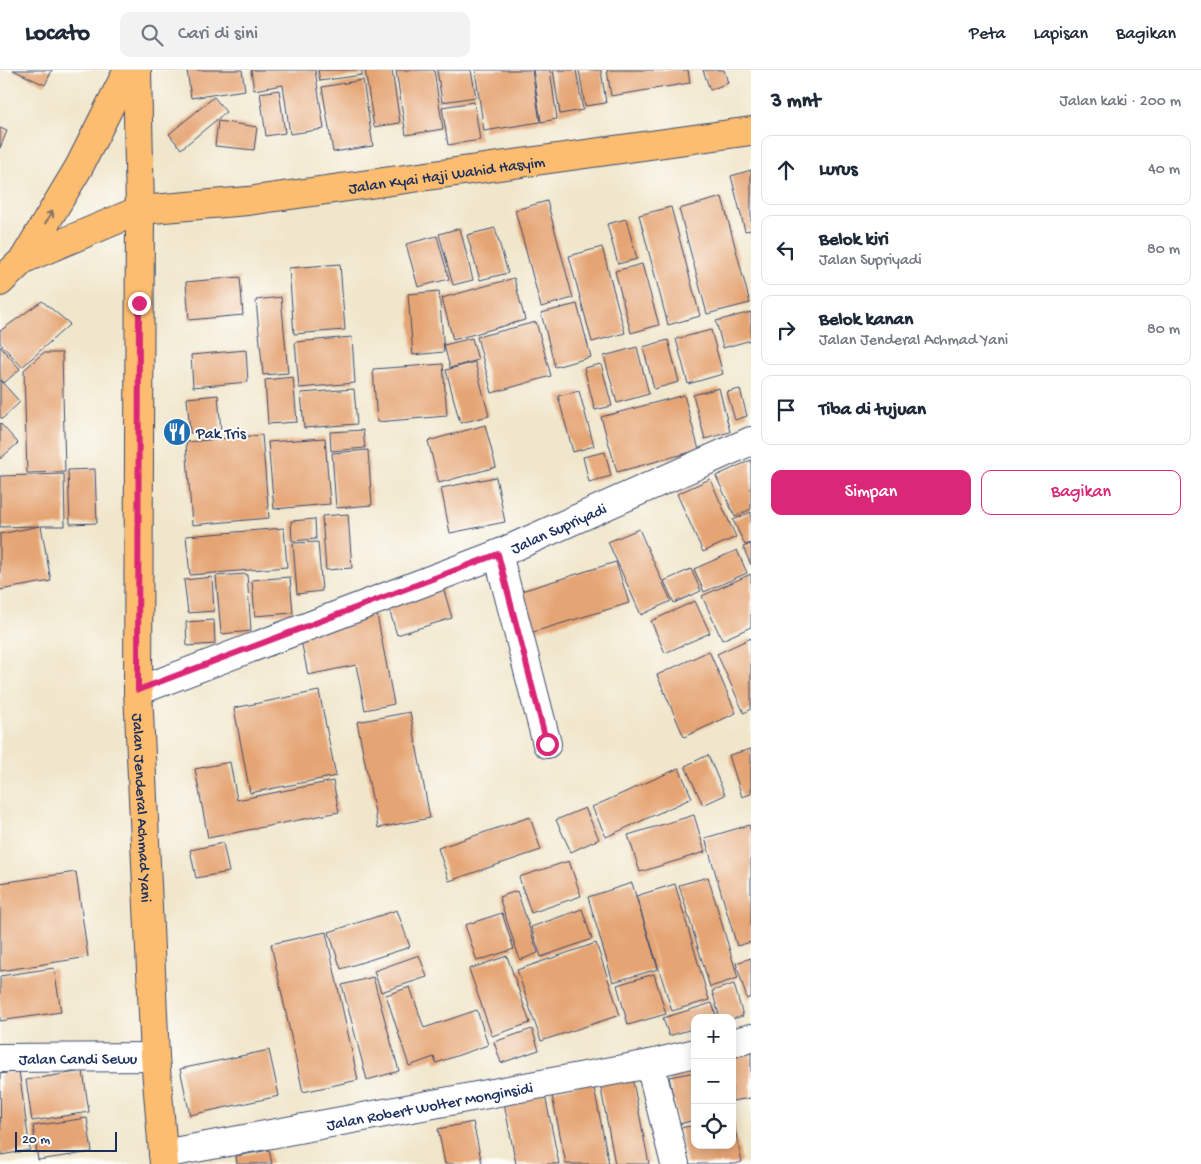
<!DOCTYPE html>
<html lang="id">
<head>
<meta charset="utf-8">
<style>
	body { margin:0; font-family:"Gochi Hand",sans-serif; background:#f2f2f3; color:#1f2937 }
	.controls { position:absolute; right:15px; bottom:15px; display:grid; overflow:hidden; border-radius:10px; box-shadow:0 2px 12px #0003 }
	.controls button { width:45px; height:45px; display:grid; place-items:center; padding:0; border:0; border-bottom:1px solid #e0e1e3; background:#fff; color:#1f2937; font:25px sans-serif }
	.scale { position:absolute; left:15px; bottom:12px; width:102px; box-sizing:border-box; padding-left:5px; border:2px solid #1b2f5e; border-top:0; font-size:14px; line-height:18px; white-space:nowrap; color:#1b2f5e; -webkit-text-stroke:4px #fdfcf7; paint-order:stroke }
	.stop { position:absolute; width:15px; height:15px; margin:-11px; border:4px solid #db2777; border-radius:50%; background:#fff }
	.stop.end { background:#db2777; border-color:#fff; box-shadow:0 1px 5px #0008 }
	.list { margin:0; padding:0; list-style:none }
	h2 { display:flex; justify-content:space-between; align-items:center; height:65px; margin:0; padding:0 20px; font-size:21px }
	h2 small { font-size:16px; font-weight:400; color:#747a83 }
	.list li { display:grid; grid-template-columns:32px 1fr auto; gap:15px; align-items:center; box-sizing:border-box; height:70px; margin:0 10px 10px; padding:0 10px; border:1px solid #e0e1e3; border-radius:10px }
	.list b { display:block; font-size:19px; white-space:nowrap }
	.list p { margin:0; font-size:16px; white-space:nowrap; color:#747a83 }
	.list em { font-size:16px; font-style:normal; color:#747a83 }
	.actions { display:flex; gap:10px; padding:15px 20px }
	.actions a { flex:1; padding:11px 0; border:1px solid #db2777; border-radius:10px; text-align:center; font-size:18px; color:#db2777 }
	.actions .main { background:#db2777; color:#fff }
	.icon { flex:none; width:28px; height:28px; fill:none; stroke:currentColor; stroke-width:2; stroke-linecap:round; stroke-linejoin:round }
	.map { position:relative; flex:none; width:751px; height:1094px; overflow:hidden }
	header { display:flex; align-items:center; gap:30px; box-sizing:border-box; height:70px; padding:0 25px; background:#fff; border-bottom:1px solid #e0e1e3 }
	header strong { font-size:24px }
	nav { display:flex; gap:28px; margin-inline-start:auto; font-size:18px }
	.search { width:350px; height:45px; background:#f2f2f3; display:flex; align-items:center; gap:12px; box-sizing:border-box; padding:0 18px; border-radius:10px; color:#747a83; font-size:19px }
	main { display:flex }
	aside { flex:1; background:#fff }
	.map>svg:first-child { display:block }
	.building { fill:#e5a473 }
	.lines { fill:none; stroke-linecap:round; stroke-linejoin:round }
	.minor-casing { stroke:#3b4a6e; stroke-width:30 }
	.major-casing { stroke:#3b4a6e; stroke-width:30 }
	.minor { stroke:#fff; stroke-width:28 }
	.major { stroke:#fcbd6f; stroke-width:28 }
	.oneway { stroke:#806f66 }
	.route { stroke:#db2777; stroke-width:6 }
	.labels { text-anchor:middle; stroke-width:4; stroke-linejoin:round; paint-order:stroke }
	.street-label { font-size:16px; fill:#1b2f5e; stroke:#fdfcf7 }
	.poi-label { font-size:16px; fill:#1b2f5e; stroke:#fdfcf7; text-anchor:start }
</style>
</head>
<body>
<header>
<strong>Locato</strong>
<div class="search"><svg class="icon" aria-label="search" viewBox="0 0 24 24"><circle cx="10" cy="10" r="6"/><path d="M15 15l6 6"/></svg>Cari di sini</div>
<nav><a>Peta</a><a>Lapisan</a><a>Bagikan</a></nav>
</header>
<main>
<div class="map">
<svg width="751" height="1094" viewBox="0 0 751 1094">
	<rect width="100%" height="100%" fill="#fdfcf7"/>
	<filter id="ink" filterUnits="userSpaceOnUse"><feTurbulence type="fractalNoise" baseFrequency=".02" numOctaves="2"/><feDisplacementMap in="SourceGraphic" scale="10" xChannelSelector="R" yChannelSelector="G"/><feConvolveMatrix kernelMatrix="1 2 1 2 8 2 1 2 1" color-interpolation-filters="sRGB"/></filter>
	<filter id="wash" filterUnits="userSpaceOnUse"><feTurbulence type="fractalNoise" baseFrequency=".0096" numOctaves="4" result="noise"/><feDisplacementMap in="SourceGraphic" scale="20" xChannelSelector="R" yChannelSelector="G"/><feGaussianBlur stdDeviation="1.12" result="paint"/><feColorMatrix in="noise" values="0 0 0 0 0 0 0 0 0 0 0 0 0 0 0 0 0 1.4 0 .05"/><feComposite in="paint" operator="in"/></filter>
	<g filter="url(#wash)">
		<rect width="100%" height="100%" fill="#f0e6cb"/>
		<g id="blocks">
			<path class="building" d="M13,0H52L45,15Z
				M187,0H242L245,20L191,28Z
				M251,0H315L324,59L290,64L283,15L254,20Z
				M318,0H362V5L320,11Z
				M365,0H392L400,53L374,57Z
				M396,0H434L443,59L406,65Z
				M437,0H471L476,27L442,32Z
				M475,0H532L540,52L484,61Z
				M533,0H550L557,49L541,52Z
				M553,0H576L583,40L560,44Z
				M579,0H601L606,33L585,36Z
				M607,0H688L690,13L611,26Z
				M703,0H724L728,13L710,20Z
				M363,10L373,76L333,82L322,17Z
				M279,20L285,63L266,66L260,23Z
				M214,27L226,42L181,79L169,64Z
				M474,32L480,70L448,75L442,37Z
				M218,51L257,57L254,80L215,76Z
				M0,58L7,61L0,78Z
				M751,100V160L745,161L731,106Z
				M722,127L750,233L707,244L679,139Z
				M547,131L573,228L541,237L515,140Z
				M671,137L700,246L668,255L639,145Z
				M626,149L637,189L618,194L607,154Z
				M460,158L473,210L453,215L439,164Z
				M495,158L508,203L480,210L467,165Z
				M437,166L449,209L418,217L406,174Z
				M602,177L625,263L592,272L569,186Z
				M340,194L345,260L294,264L289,198Z
				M642,194L659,255L631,263L615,201Z
				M240,207L243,245L189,250L186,212Z
				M514,208L525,250L453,270L442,228Z
				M439,221L444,282L413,285L408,224Z
				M281,227L288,303L263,305L256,230Z
				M42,231L70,254L22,297L0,273V261Z
				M577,234L591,287L555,297L541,243Z
				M751,242V270L723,278L716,251Z
				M536,252L551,306L492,323L477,267Z
				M711,260L723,304L688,314L676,269Z
				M352,267L355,313L299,318L295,272Z
				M472,268L478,290L450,298L444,275Z
				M668,270L679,312L654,319L643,277Z
				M0,276L20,299L4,313L0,308Z
				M637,277L649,324L617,333L604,286Z
				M246,280L248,312L193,317L191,285Z
				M43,283H62L65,402L27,403L24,300Z
				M475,292L489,346L460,353L446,300Z
				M443,294L447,346L377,352L373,299Z
				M601,294L612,336L595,340L584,298Z
				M293,307L297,352L268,354L265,310Z
				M0,310L20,332L2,349L0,347Z
				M719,318L730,362L705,369L693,325Z
				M354,319L357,354L304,358L301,323Z
				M740,319L747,346L735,350L727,322Z
				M579,321L594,376L573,382L558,326Z
				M218,325L221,361L190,363L187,328Z
				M684,325L699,380L617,402L601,347Z
				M0,353L18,373L0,389Z
				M485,355L496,397L439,413L428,371Z
				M363,360L365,378L331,381L330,362Z
				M262,365L269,448L192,455L186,372Z
				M325,368L330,434L274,439L268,372Z
				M368,380L372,435L336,438L332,383Z
				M605,382L611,406L589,412L583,387Z
				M751,390V439L735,447L716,406Z
				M95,399L97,453L70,454L68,400Z
				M64,404L65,456H41L51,511L0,520V464L40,456L0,457V406Z
				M496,407L505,452L450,463L441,418Z
				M710,409L736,467L703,482L677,424Z
				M751,442V473L745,475L733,450Z
				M348,444L352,498L326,500L322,446Z
				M315,449L316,469L292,471L291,451Z
				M284,458L287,497L190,505L186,466Z
				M639,459L671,531L641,545L608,472Z
				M318,472L322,521L297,524L293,473Z
				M751,474V495L743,477Z
				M737,480L747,503L704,522L694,499Z
				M616,492L629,533L530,563L518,522Z
				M691,499L701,521L674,533L664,511Z
				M247,504L251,561L221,564L216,506Z
				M751,504V557L722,570L702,526Z
				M212,507L214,541L188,543L184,510Z
				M290,507L293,543L255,546L252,510Z
				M441,510L452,548L397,565L385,526Z
				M695,531L710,563L665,583L651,551Z
				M377,545L394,634L365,640L356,595L308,605L299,560Z
				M214,550L215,574L187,576L186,552Z
				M751,568V639L744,643L717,584Z
				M709,581L736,643L684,667L657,605Z
				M319,621L336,706L250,723L234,638Z
				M410,642L430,748L378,758L357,652Z
				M751,679V724L742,727L729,685Z
				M708,685L725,725L703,735L685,696Z
				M230,692L237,730L333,711L339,742L208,768L195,699Z
				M679,698L692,728L606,767L592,737Z
				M585,738L599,769L571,782L556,750Z
				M694,745L705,782L640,802L628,765Z
				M530,747L541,780L449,811L438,778Z
				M749,755L751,762V872L737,876L705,768Z
				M223,773L229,802L196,808L190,780Z
				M569,791L581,826L531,843L519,807Z
				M76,802L88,887L0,901V813Z
				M708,807L738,908L710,917L679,815Z
				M632,813L658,899L613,912L588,827Z
				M675,814L709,930L672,941L636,826Z
				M517,821L538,883L520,890L499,827Z
				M582,839L592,869L541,887L531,857Z
				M397,840L410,877L341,899L329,862Z
				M502,843L514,879L477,891L465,855Z
				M326,862L358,1010L303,1022L271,874Z
				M596,873L620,945L541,971L517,900Z
				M419,885L427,907L381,922L374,901Z
				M507,886L530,953L492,966L469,899Z
				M751,888V927L747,929L736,893Z
				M54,898L61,942L0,951V906Z
				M654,904L666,944L628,955L617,915Z
				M373,907L399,1001L367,1010L342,915Z
				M734,914L743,946L732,949V948H720L712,921Z
				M410,917L424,958L477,940L488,975L436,993L434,987L409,996L386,925Z
				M712,933L717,948H695V958L669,966L663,948Z
				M532,959L539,980L501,993L494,972Z
				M751,972V1028L732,1031V976Z
				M269,980L279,1026L190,1045L180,999Z
				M19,1001L30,1080L1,1085L0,1004Z
				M83,1001L89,1042L32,1051L26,1010Z
				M631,1001L649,1094H615L599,1008Z
				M695,1002V1050L679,1054L669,1007Z
				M593,1012L609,1094H566L551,1021Z
				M544,1020L559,1094H516L503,1028Z
				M732,1046L742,1092L735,1094H687L680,1058L695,1055V1075H732Z
				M87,1048L92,1082L38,1090L33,1056Z
				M473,1052L482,1094H445L438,1059Z
				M269,1080L272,1094H237L236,1086Z"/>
		</g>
	</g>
	<g filter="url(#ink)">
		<use href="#blocks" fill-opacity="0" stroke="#3b4a6e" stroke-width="1"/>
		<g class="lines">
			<defs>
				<g id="minor">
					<path d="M498,484L547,674"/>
					<path id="s1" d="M138,621L498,484L751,371"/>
					<path d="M732,973L751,968"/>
					<path id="s2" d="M0,988L155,987"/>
					<path d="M650,994L675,1094"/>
					<path id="s3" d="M163,1084L650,994L695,983"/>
				</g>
				<g id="major">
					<path id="s4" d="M137,0L140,140L138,621L155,987L164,1094"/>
					<path d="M24,189L79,97L128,0"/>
					<path id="s5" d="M0,212L24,189L140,140L248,131L751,61"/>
				</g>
			</defs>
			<use href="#minor" class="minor-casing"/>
			<use href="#major" class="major-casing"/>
			<use href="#minor" class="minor"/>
			<use href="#major" class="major"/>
		</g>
		<defs><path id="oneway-shaft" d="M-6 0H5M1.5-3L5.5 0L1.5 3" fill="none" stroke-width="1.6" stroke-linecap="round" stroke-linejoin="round" transform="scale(1.25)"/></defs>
		<use class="oneway" href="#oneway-shaft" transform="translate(49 147) rotate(-59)"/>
	</g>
	<g class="lines" filter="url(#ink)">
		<path class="route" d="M139,233L138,620L498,484L547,674"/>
	</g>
	<defs>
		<symbol id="restaurant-disc" viewBox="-11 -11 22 22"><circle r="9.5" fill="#1f6fb2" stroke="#fdfcf7"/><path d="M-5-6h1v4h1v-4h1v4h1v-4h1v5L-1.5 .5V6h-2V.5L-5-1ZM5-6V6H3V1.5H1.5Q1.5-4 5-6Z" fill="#fff"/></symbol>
	</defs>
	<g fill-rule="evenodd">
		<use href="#restaurant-disc" x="161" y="346" width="32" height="32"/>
	</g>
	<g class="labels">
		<g class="street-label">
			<text dy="6" stroke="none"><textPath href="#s5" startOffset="468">Jalan Kyai Haji Wahid Hasyim</textPath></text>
			<text dy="6" stroke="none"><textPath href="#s1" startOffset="451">Jalan Supriyadi</textPath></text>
			<text dy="6" stroke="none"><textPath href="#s4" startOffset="738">Jalan Jenderal Achmad Yani</textPath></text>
			<text dy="6" stroke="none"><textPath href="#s2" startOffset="78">Jalan Candi Sewu</textPath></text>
			<text dy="6" stroke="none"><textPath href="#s3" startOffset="271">Jalan Robert Wolter Monginsidi</textPath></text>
		</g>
		<g class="poi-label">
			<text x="196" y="368">Pak Tris</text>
		</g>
	</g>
</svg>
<div class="controls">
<button>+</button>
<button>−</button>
<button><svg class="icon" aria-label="locate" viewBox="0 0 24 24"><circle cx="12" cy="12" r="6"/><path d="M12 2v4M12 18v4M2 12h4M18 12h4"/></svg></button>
</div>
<div class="scale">20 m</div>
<div class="stop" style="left:547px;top:674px"></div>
<div class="stop end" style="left:139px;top:233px"></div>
</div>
<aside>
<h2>3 mnt<small>Jalan kaki · 200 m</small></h2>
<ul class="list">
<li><svg class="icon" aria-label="ahead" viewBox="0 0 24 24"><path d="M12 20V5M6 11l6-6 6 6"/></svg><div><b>Lurus</b></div><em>40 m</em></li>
<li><svg class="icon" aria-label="left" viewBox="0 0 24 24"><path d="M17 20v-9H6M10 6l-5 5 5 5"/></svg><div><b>Belok kiri</b><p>Jalan Supriyadi</p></div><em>80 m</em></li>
<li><svg class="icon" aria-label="right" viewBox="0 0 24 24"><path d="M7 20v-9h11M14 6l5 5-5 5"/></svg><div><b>Belok kanan</b><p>Jalan Jenderal Achmad Yani</p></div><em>80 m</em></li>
<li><svg class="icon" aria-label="arrive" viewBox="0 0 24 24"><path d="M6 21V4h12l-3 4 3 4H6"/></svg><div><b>Tiba di tujuan</b></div></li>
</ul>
<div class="actions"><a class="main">Simpan</a><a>Bagikan</a></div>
</aside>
</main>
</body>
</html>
